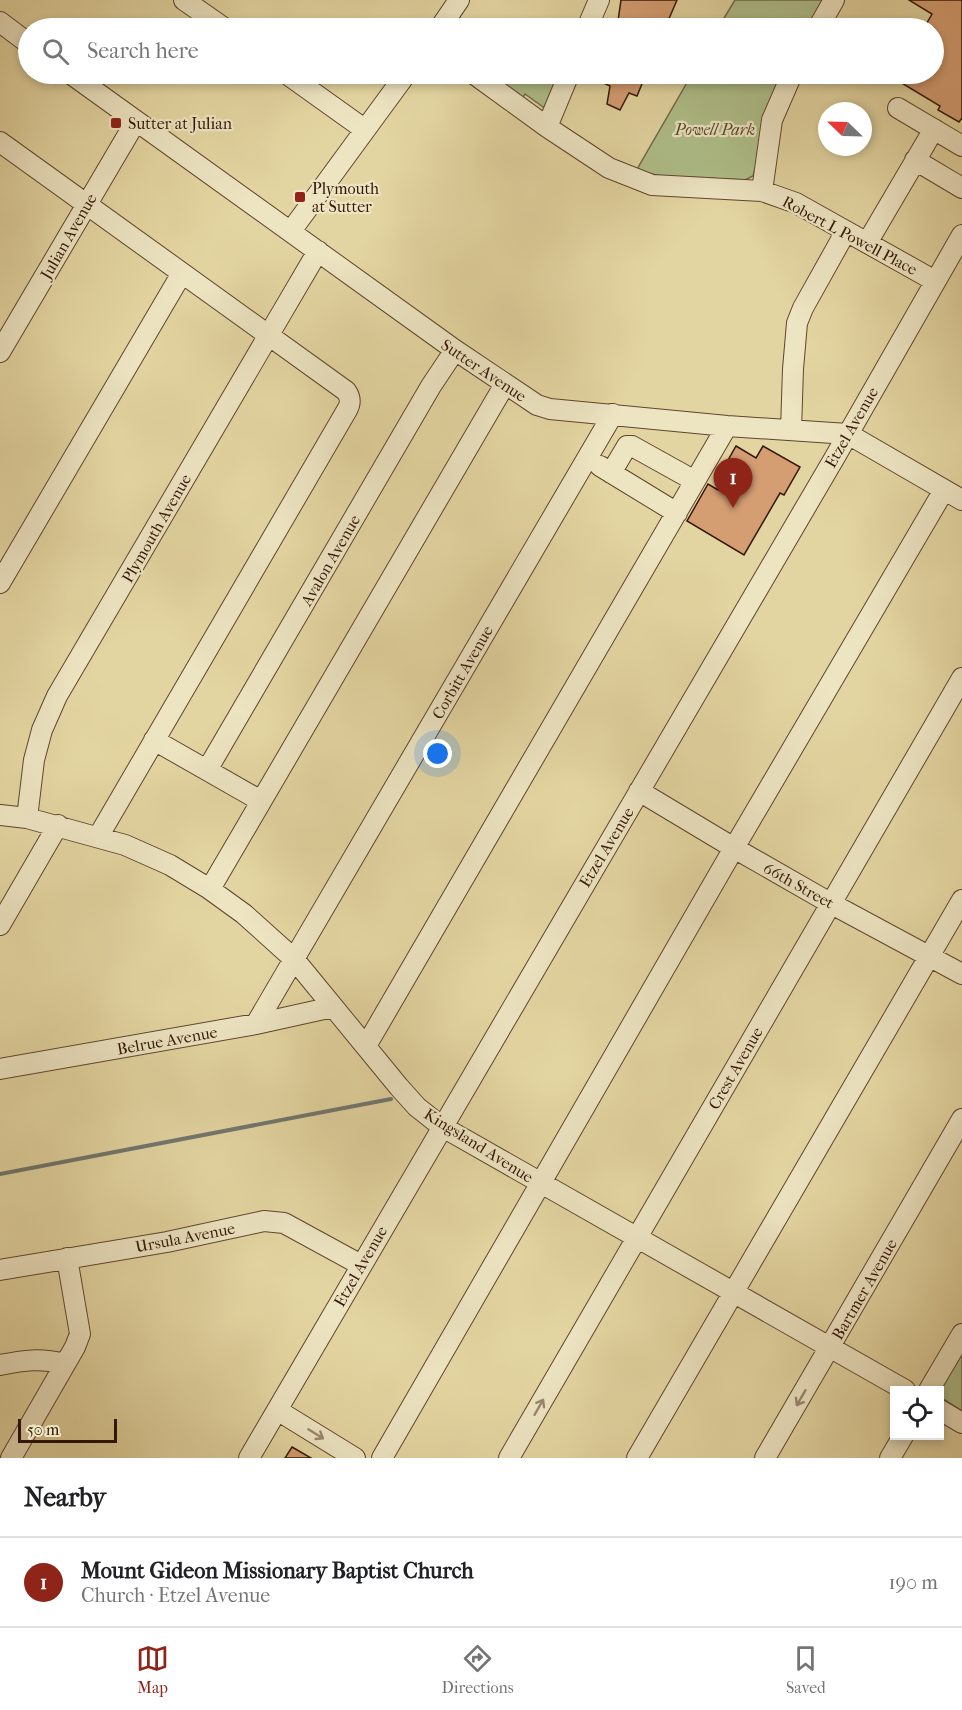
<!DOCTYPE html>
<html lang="en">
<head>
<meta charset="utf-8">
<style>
	body { margin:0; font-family:"IM FELL French Canon",serif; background:#f2f2f2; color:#202124 }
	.controls { position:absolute; right:18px; bottom:18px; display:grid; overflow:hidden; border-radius:0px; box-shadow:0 3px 9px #0003 }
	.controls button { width:54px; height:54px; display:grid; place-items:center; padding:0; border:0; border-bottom:2px solid #e0e0e0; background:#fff; color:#202124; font:30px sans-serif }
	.compass { position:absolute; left:818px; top:102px; width:54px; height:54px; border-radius:50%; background:#fff; box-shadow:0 3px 9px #0003; rotate:293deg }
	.scale { position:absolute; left:18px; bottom:15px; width:99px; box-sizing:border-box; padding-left:6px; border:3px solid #331707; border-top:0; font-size:16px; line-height:21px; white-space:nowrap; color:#331707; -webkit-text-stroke:4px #ede4c2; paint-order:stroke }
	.you { position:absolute; left:438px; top:754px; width:21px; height:21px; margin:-15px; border:4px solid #fff; border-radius:50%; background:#1a73e8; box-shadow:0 0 0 9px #1a73e833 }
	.badge { display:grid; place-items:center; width:39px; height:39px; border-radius:50%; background:#8f2418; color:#fff; font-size:20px; font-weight:700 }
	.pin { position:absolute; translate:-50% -50px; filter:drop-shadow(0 2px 3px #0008) }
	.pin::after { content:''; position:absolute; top:32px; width:21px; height:18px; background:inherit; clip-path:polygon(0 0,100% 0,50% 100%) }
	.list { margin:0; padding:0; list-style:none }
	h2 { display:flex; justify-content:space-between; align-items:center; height:78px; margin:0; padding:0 24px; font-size:26px }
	h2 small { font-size:20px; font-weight:400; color:#757577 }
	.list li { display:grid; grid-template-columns:39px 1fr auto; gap:18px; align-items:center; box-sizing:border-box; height:90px; padding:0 24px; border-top:2px solid #e0e0e0 }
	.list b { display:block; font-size:22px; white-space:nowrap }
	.list p { margin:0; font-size:20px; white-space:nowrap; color:#757577 }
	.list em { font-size:20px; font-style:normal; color:#757577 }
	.icon { flex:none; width:33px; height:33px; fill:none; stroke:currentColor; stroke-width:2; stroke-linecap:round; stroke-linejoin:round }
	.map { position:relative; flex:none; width:962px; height:1458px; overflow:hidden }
	.search { position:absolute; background:#fff; box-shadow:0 3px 9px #0003; left:18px; right:18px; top:18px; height:66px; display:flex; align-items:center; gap:15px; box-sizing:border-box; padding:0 21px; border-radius:33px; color:#757577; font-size:22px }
	.sheet { height:168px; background:#fff }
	nav { display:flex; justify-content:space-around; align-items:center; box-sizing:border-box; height:84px; border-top:2px solid #e0e0e0; background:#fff; font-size:16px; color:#757577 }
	nav a { display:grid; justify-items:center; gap:3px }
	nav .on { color:#8f2418 }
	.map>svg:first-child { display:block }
	.green { fill:#aebe89; stroke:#706a48; stroke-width:1.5 }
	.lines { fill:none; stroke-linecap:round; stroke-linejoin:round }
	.stream { stroke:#72766e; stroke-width:4 }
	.building { fill:#d49d72; stroke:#331707; stroke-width:1.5 }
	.minor-casing { stroke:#5f462e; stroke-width:22 }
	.minor { stroke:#ede4c2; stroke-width:20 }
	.oneway { stroke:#99886e }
	.poi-dot { fill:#8f2418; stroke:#ede4c2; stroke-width:2 }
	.labels { text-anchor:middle; stroke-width:4.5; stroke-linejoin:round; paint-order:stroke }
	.poi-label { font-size:16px; fill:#331707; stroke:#ede4c2; text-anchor:start }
	.park-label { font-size:16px; font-style:italic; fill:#58492e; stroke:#ede4c2 }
	.street-label { font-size:16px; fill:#331707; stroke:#ede4c2 }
</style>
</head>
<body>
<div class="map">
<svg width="962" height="1458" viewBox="0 0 962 1458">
	<rect width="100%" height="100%" fill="#e3d5a1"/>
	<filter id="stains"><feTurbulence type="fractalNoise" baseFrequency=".00333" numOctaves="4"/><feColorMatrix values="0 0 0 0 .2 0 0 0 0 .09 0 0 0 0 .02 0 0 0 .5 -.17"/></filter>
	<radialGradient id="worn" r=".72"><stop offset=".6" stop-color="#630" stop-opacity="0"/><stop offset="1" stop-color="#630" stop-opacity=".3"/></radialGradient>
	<path class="green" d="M735,0H827L809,28H718Z
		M487,74H562L546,106L543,107L525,94L523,97L537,108Z
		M692,74H784L753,176L745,180L662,176L636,171Z
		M962,1340V1411L940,1397V1390Z"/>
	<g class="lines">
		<path class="stream" d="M0,1174L391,1099"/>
	</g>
	<path class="building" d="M621,0H677L665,28H617Z
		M909,0H962V118L959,122L938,110L940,106L895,79L898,74H934V28H924L932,14Z
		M603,74H646L637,96L629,93L620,110L607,104L610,86L599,81Z
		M736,446L756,458L763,446L800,467L784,495L780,493L744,555L687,521L708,484L718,490L722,482L726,485L737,468L727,462Z
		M292,1447L311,1458H285Z"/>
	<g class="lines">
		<defs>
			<path id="minor" d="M184,0L224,28
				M0,22L28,43
				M440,28L459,0
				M587,28L599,0
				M818,28L834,0
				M71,74L455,350L537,405L550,409L727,426L848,434L962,500
				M287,74L364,129
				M474,74L547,127L609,168L652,185L762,191L796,203L935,281
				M898,108L962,146
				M547,127L569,74
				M0,142L346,391C351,398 351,403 347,410L98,837
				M915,160L962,188
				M762,191L772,120L792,74
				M291,231L406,74
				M867,243L934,129
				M0,352L136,121
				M791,430L793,369L797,323L803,308L846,231
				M600,466L677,513
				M611,473L627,446H632L695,481
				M0,583L182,273
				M154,740L261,801
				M207,770L431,386L455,350
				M639,791L734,848L830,903L962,974
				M0,815L27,818L125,845L170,865L208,888L244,914L294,959L399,1087L417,1107L441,1126L905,1390
				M27,818L34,760L42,730L57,696L318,251
				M210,889L505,384
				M0,925L58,825
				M256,1024L613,414
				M366,1046L727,426
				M0,1069L256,1024L333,1007
				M0,1270L167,1242L264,1221L284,1223L361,1265
				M0,1365C25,1360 40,1358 65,1364
				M929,1390L962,1334
				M277,1410L355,1458
				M940,1410L962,1423
				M11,1458L75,1347L80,1334L67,1258
				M249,1458L835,457L962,235
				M382,1458L734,848L944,490
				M509,1458L962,678
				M637,1458L962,900
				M765,1458L962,1119
				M890,1458L903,1436"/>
		</defs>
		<use href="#minor" class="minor-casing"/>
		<use href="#minor" class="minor"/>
	</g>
	<defs><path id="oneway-shaft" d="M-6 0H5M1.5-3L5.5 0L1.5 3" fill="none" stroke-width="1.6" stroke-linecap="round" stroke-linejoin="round" transform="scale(1.5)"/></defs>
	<g class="oneway">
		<use href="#oneway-shaft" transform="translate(801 1398) rotate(120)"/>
		<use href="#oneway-shaft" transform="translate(539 1407) rotate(-60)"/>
		<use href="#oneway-shaft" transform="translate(316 1434) rotate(32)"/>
	</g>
	<g class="poi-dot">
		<rect x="110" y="117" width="12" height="12" rx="3"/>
		<rect x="294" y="191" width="12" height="12" rx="3"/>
	</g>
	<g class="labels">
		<g class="poi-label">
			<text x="128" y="129">Sutter at Julian</text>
			<text x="312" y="194">Plymouth<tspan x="312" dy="18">at Sutter</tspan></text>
		</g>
		<g class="park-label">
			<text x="715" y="135">Powell Park</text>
		</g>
		<g class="street-label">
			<text transform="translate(850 235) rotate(28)" y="6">Robert L Powell Place</text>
			<text transform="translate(68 236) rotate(-60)" y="6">Julian Avenue</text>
			<text transform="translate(484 370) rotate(34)" y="6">Sutter Avenue</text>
			<text transform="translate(851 427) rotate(-60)" y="6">Etzel Avenue</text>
			<text transform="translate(156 528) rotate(-60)" y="6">Plymouth Avenue</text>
			<text transform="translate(330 560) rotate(-60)" y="6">Avalon Avenue</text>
			<text transform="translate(462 672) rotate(-60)" y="6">Corbitt Avenue</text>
			<text transform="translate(606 847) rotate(-59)" y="6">Etzel Avenue</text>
			<text transform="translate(799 885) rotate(29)" y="6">66th Street</text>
			<text transform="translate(167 1040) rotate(-10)" y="6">Belrue Avenue</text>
			<text transform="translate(735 1068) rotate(-60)" y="6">Crest Avenue</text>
			<text transform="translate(479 1145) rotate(32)" y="6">Kingsland Avenue</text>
			<text transform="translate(185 1237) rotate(-11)" y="6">Ursula Avenue</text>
			<text transform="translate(360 1266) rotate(-60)" y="6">Etzel Avenue</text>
			<text transform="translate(864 1289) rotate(-60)" y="6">Bartmer Avenue</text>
		</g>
	</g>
	<rect width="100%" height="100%" filter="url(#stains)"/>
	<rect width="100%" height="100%" fill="url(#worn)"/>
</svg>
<div class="controls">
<button><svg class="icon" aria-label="locate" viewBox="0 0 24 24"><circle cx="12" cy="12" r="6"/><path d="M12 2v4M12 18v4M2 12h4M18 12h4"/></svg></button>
</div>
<svg class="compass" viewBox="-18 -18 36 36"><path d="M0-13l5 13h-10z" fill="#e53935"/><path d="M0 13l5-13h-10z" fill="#757577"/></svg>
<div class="scale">50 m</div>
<div class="you"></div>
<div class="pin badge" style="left:733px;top:508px">1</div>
<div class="search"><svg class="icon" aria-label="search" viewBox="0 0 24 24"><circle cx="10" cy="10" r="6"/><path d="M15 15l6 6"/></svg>Search here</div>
</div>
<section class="sheet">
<h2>Nearby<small></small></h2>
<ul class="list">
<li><span class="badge">1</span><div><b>Mount Gideon Missionary Baptist Church</b><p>Church · Etzel Avenue</p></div><em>190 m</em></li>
</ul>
</section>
<nav>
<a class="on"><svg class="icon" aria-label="map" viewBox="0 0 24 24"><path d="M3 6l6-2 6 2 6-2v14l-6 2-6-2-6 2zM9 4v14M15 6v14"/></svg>Map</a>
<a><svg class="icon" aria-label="directions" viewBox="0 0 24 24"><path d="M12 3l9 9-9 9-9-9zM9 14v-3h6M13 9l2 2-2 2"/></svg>Directions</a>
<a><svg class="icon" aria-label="saved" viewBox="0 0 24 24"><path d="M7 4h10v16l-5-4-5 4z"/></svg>Saved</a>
</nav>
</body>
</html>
